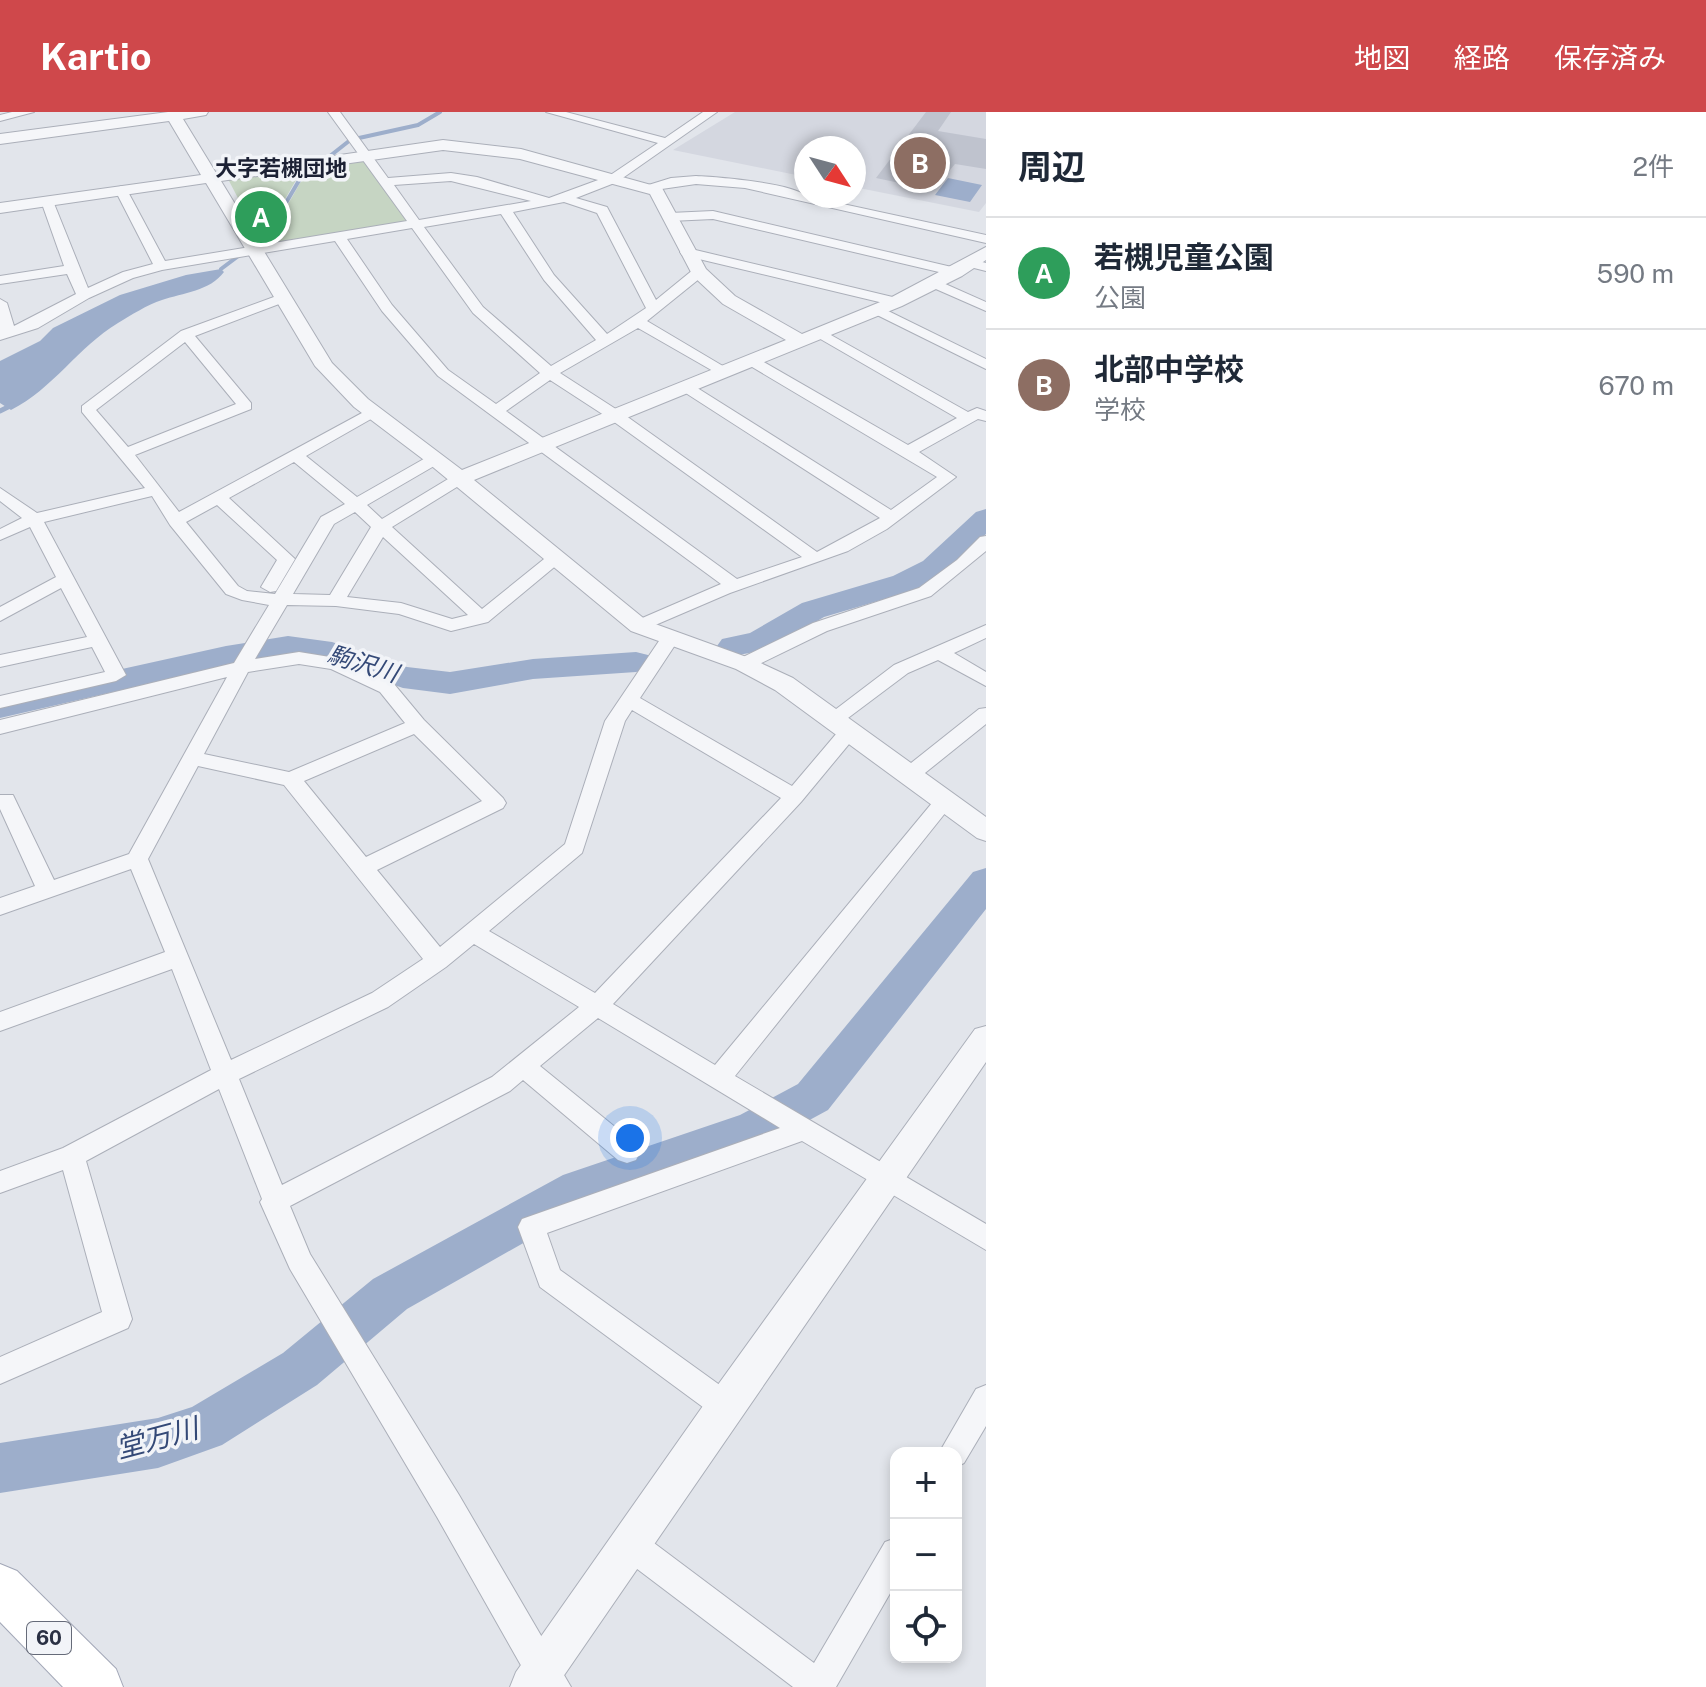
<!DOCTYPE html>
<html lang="ja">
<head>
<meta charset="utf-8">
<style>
	body { margin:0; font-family:"Public Sans","Noto Sans JP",sans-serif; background:#f2f2f3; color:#1f2937 }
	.controls { position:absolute; right:24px; bottom:24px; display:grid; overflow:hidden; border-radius:16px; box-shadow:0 4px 12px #0003 }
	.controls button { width:72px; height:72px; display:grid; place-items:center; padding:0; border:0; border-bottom:2px solid #e0e1e3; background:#fff; color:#1f2937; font:40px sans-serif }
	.compass { position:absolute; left:794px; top:24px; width:72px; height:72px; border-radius:50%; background:#fff; box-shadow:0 4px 12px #0003; rotate:126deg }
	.you { position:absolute; left:630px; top:1026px; width:28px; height:28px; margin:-20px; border:6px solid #fff; border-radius:50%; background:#1a73e8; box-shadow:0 0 0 12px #1a73e833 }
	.badge { display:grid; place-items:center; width:52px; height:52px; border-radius:50%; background:#cf484b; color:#fff; font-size:26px; font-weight:700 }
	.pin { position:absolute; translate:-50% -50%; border:4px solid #fff; box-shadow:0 2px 8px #0006 }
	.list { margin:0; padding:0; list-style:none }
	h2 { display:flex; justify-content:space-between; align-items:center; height:104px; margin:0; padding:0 32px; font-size:34px }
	h2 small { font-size:26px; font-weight:400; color:#747a83 }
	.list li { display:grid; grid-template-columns:52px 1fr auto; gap:24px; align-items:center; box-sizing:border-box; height:112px; padding:0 32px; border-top:2px solid #e0e1e3 }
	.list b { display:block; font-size:30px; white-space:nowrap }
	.list p { margin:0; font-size:26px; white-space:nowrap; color:#747a83 }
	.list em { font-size:26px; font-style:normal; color:#747a83 }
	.icon { flex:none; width:44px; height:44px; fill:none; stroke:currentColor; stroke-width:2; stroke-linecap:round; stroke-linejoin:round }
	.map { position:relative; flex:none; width:986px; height:1575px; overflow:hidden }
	header { display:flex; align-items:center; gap:48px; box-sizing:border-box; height:112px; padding:0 40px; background:#cf484b; color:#fff }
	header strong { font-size:38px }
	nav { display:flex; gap:44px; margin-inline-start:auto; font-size:28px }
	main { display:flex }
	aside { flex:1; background:#fff }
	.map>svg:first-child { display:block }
	.built { fill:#d4d7e0 }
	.green { fill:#c6d5c3 }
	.water { fill:#9daecb }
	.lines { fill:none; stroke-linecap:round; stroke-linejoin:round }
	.stream-far1 { stroke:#9daecb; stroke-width:4 }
	.stream { stroke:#9daecb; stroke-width:5 }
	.river { fill:#9daecb; fill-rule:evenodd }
	.building { fill:#bfc3ce }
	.minor-casing { stroke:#abafb9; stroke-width:2 }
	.tertiary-casing { stroke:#abafb9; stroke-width:2 }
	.primary-casing { stroke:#a2a7b7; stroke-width:2 }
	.minor { fill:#f5f6f9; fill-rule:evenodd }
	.tertiary { fill:#f5f6f9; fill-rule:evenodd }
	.primary { fill:#fff; fill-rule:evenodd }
	.labels { text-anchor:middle; stroke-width:7; stroke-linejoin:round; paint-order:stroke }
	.shield { fill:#f2f4f8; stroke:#666b79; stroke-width:2 }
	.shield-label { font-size:20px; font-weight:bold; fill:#2a3043 }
	.far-quarter-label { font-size:22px; font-weight:bold; fill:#1c2134; stroke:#f2f4f8 }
	.water-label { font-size:24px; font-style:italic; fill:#344977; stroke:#f2f4f8 }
	.near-water-label { font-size:28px; font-style:italic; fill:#344977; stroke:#f2f4f8 }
</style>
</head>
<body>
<header>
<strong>Kartio</strong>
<nav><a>地図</a><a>経路</a><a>保存済み</a></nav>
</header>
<main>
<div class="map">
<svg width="986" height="1575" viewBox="0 0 986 1575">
	<rect width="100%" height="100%" fill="#e2e5eb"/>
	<path class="built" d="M735,0H986V91L979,100L854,75V36H806V65L673,38Z"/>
	<path class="green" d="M355,48L364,50L410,111L266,133L263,131L269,126L309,55Z
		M303,56L265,122L260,128L228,67Z"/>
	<path class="water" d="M948,66L982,73L970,90L935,83Z
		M221,157L224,160C210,179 183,181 162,188C147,193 131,203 118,211C78,235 53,277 11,298L0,291V249L40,229L53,216L120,183L186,163Z"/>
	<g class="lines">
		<path class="stream-far1" d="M359,26L418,13L440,0
			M330,44L349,29
			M264,128L307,55
			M221,157L241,142"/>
		<path class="stream" d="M0,299L12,293"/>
		<path class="river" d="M986,397V422L945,461L915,478L824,505L770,537L733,544L722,541L717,534L722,527L750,521L802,491L893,464L923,449L976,400Z
			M288,524L332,530L407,555L450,560L533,547L636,540L648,543L652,550L648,557L636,560L533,567L450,582L403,576L327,550L288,544L226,554L0,606V584L226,534Z
			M986,756V797L828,998L769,1030L594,1091L407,1197L317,1273L222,1333L158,1356L0,1381V1331L158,1306L192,1295L283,1241L373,1167L563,1063L740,1003L798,972L973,760Z"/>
	</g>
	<path class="building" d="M926,0H951L938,19L986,27V57L955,52L933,78L876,66Z"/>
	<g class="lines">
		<defs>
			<path id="minor" d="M12,0H34L0,9V3Z
				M328,0H340L388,66L451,61L477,65L549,86L609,64L658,31L546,0H566L665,26L703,0H717L617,70L576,86L607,95L656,188L694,157H704V163L647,209L733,260L725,265L720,263L638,216L560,261L622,301L817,440L880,406L681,278V272H691L891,398L937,365L747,252V246H757L908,333L957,306L810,221L812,218H822L968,300L977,296L986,299V309L978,307L919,340L956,365L887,417L848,439L730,481L639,520L633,518L630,514L633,510L721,472L438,264L382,199L335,129L162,158L133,166L89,186L38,216L0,228V187L7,191L14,214L76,182L67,162L0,172V164L64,154L41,89L42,86L53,89L88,176L123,160L153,152L115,78L121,74L127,78L165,149L407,109ZM451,69L531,89L419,108L394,73ZM564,90L597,101L646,196L607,222L554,163L513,100ZM501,102L544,168L596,228L551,254L483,195L424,115ZM412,116L473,201L540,261L496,292L448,258L392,193L347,127ZM550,268L610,307L802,445L737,467L506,299Z
				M696,64C718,65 792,71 806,84L986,123V131L745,76L696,72L648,79L642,75L671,66Z
				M713,99L956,156L963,160L956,164L713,107L670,109L664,105L670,101Z
				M687,136L901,187L903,190L896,194L682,143L680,140Z
				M971,147L986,151V159L966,154L964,151Z
				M934,167L986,190V199L929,174L927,171Z
				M282,182L287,183V189L195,224L251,291V297L135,343L179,400L373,295L378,297V303L306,344L357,385L429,344H441V350L367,393L382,407L453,364H465L467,367L465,370L392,415L482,497L549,443H561L564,447L488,510L451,519L399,502L336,494L287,493L255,547L299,540L336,546L394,572L424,608L503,686L506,691L503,696L377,758L440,835L565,732L605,609L663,523L670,521L679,527L640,586L792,674L842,615H856L859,620L801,690L613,892L715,953L937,685H951L954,690L735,964L986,1112V1138L802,1029L547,1121L560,1158L735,1284L739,1294L735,1304L725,1308L715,1304L540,1175L518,1115L522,1107L780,1016L598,906L540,954L636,1032L640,1040L636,1048L627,1051L618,1048L523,968L510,979L290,1094L310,1142L459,1383L571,1575H534L531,1571L437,1405L290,1157L260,1090L262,1087L219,977L86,1049L132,1207L128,1216L0,1272V1245L102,1200L63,1058L0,1081V1059L63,1036L211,958L172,857L0,919V900L165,840L131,757L0,803V786L35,774L0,697V683H13L54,768L129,742L227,565L0,622V608L234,551L269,493L242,488L226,482L170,413L152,384L44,410L126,563L116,569L0,596V584L105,560L92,535L0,555V543L87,525L61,476L0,509V495L56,465L30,415L0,428V417L22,406L0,389V376L37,401L145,376L82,300V294L181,219ZM185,230L236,292L128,335L96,298ZM294,350L345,392L321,405L275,482L247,479L238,474L186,410L217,393L277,448L261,475L270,480L276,479L295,447L229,386ZM355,400L371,415L330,483L293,482L334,412ZM383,425L468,503L452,507L401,491L347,485ZM299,552L331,557L380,580L405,611L289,660L204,642L248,560ZM632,598L781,686L595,881L489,819L582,741L625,609ZM414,622L482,689L366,745L304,669ZM198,654L284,673L423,847L372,881L231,948L148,747ZM474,832L579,895L492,965L282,1073L239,967L388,895L446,855Z
				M878,194L986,247V257L873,201V195Z
				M986,424V439L931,484L827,519L751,556H737L735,552L737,548L813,511L919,476L957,448L980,425Z
				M986,513V526L954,541L986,560V574L938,548L908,561L840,612L833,613L823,607L894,553Z
				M986,596V612L915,669H901L898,664L901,659L979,597Z
				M986,1273V1314L964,1351L956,1355V1341H939L976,1277Z
				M631,1418L642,1422L814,1551L885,1430L896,1426V1471L836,1575H793L620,1444L616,1433L620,1422Z"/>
			<path id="tertiary" d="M168,0H208L206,3L183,7L216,61L443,28L521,37L662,76L706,157L735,184L802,222L890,186L986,135V148L962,164L902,194L474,368L647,509L752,547L793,566L986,705V729L977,726L775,578L736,557L631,519L428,351L354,295L315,254L206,71L0,101V91L201,63L169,9L0,32V22ZM443,38L520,47L650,82L693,164L723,192L786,228L462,358L368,287L332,251L221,69Z
				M986,914V950L556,1575H510L516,1560L712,1281L975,917Z"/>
			<path id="primary" d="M0,1452L17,1459L116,1557L123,1575H63L0,1510Z"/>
		</defs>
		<use href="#minor" class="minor-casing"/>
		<use href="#tertiary" class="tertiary-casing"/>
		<use href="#primary" class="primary-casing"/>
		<use href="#minor" class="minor"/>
		<use href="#tertiary" class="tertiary"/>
		<use href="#primary" class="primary"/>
	</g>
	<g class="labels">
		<rect class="shield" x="27" y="1510" width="44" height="32" rx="6"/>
		<g class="shield-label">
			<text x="49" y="1533">60</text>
		</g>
		<g class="far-quarter-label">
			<text x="281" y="64">大字若槻団地</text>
		</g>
		<g class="water-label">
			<text transform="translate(363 552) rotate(17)" y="8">駒沢川</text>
		</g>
		<g class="near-water-label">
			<text transform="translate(157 1326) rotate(-15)" y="10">堂万川</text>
		</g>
	</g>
</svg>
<div class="controls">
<button>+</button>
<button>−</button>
<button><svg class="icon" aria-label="locate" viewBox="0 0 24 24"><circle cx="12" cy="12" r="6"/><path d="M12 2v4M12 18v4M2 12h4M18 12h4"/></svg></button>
</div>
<svg class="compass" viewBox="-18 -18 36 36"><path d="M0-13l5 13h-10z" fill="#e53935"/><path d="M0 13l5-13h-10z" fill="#747a83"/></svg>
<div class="you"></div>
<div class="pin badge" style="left:261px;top:105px;background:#2e9e5b">A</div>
<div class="pin badge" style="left:920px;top:51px;background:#8d6e63">B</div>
</div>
<aside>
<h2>周辺<small>2件</small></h2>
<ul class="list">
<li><span class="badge" style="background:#2e9e5b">A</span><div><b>若槻児童公園</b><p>公園</p></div><em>590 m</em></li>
<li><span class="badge" style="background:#8d6e63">B</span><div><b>北部中学校</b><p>学校</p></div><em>670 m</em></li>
</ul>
</aside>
</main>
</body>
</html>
